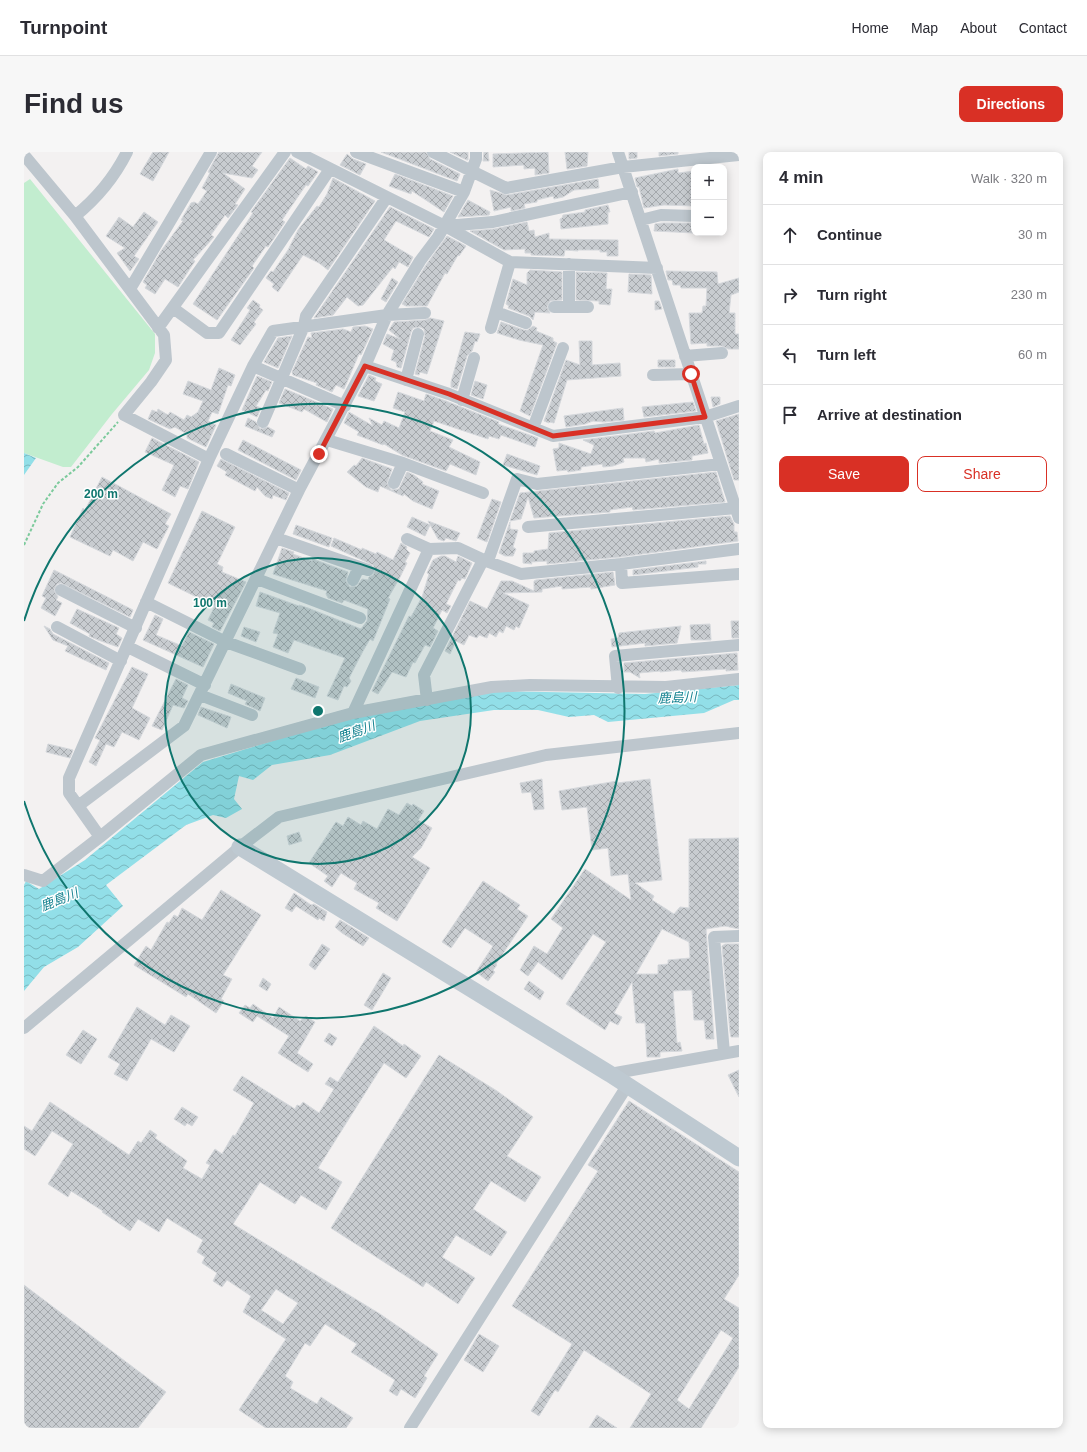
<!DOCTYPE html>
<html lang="en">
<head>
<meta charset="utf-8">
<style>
	body { margin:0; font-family:Arial,"Noto Sans JP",sans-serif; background:#f7f7f7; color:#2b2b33 }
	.controls { position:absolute; right:12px; top:12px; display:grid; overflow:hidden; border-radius:8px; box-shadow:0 2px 10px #0003 }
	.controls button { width:36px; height:36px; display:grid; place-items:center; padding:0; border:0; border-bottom:1px solid #e1e1e2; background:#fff; color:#2b2b33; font:20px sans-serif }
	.stop { position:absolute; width:12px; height:12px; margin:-9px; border:3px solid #d93025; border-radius:50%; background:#fff }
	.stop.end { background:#d93025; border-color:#fff; box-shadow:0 1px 4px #0008 }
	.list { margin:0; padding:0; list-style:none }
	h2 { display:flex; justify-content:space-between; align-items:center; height:52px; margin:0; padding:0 16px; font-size:17px }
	h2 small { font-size:13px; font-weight:400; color:#7c7c81 }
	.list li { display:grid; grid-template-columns:26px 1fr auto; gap:12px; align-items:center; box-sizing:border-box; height:60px; padding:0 16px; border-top:1px solid #e1e1e2 }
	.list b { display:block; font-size:15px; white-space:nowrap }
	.list em { font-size:13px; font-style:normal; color:#7c7c81 }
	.actions { display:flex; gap:8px; padding:12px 16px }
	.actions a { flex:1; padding:9px 0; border:1px solid #d93025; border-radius:8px; text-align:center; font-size:14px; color:#d93025 }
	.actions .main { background:#d93025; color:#fff }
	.icon { flex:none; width:22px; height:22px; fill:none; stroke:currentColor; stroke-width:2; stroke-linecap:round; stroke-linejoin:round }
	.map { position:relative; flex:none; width:715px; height:1276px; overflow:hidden; border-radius:8px }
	header { display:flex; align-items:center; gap:24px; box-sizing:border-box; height:56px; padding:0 20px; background:#fff; border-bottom:1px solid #e1e1e2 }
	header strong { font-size:19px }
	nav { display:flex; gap:22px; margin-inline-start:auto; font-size:14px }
	.intro { display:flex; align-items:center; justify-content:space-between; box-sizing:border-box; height:96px; padding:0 24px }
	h1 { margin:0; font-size:28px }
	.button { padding:10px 18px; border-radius:8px; background:#d93025; color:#fff; font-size:14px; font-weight:700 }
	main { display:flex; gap:24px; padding:0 24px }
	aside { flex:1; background:#fff; border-radius:8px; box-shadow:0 2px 10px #0003 }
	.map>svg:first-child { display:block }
	.green { fill:#c2edcf }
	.water { fill:url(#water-waves) }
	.building { fill:url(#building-cross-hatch); stroke:#d5d8dc; fill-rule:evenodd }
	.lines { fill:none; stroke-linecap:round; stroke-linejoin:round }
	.path { stroke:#7cca9c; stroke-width:2; stroke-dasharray:3 2; stroke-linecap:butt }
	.street { stroke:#bdc6cd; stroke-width:12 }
	.secondary { stroke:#bec9d1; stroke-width:17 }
	.route { stroke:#d93025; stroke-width:5 }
	.ring { fill:none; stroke:#0f766e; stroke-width:2 }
	.labels { text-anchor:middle; stroke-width:3; stroke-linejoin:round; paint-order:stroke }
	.water-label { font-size:13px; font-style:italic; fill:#148290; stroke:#fff }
	.centre { fill:#0f766e; stroke:#fff; stroke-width:2 }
	.ring-label { font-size:12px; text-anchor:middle; font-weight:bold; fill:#0f766e; stroke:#fff; stroke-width:3; stroke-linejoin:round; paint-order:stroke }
</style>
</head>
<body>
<header>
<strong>Turnpoint</strong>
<nav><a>Home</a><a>Map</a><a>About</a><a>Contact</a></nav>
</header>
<div class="intro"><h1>Find us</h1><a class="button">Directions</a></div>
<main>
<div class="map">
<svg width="715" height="1276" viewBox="0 0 715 1276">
	<defs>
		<pattern id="water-waves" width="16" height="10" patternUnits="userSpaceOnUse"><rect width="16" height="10" fill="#92dfe8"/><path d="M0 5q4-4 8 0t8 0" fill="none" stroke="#79b8bf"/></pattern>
		<pattern id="building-cross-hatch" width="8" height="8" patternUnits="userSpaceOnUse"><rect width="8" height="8" fill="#c8ccd0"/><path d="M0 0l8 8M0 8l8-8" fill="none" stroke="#a4a8ac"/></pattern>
	</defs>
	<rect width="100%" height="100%" fill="#f3f1f1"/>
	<path class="green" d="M6,27L131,182V201L125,218L88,262L47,315H39L0,301V31Z"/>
	<path class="water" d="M0,301L12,306L0,323Z
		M715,533V548H710L680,561L584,570L570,563L545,565L514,558H470L396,569L306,603L248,613L229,628L215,624L210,647L218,657L202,666L189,663L162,673L82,733L99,754L54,795L20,815L0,839V733L2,729L15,737L61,708L179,610L327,565L476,539L621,542Z"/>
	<path class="building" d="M129,0H145L129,29L116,22Z
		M195,0H238L228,14L234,18L228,26L199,21L221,37L211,52L214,53L204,66L201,63L187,83L190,85L169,108L171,109L154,135L141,127L131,142L121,136L123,133L119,130L137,99L159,69L157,68L167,51L170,50L174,52L183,39L178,36L186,21L184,20Z
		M357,0H402L406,7L436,22L433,29Z
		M426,0H444V8H443Z
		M460,0H464L465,9H459Z
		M524,0L525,21L511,23V16L500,17V13L469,15V2Z
		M541,0H564L563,14L543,17Z
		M605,0H613V6L605,7Z
		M635,0H654V2L635,4Z
		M323,2L329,7L342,12L336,23L316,13Z
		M266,6L282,17L284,14L294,20L284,34L282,33L258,68L261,70L244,95L242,94L228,114L230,116L193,168L169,152L229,61L227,60Z
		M654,17V21L670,19V54L640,53L620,56L615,35H613L611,26Z
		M371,22L429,44L420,60L388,39L387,42L365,34Z
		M309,26L351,49L304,118L295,111L279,103L254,140L248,135L250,132L242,126L247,119L249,120L264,98L274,78L293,54L295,55L303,42Z
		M574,27L575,36L550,38L539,45L530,47L529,44L513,48V50L500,52L501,56L487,59V55L470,59L466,38L483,43Z
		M444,48L466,60L465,63L434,65Z
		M584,53L586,60H584V72L537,77L536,67L538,66L539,63L561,60V58Z
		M366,55L410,77L405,85L372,69L360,88L389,105L384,115L375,110L371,117L369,115L339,153L334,154L323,145L309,163L290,166Z
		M120,60L134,70L110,104L115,107L106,119L93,101L101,96L82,84L95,65L109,75Z
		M503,70L505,79L510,78L511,85L525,81V87L594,88V104H583V100H576V98H554V99L541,98L540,104L507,103V101H501V97L480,98L446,79L470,77Z
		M638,71H670V81L630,79L631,72Z
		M423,84L442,94L435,104L434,103L423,122L421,121L403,154H382L378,152L402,113Z
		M506,118L538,120V148L526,149L523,155L526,161L511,160L509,168L505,164L484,156L485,154L482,152L489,127L503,133V121Z
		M642,119L693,120L694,132L715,126V140L707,143L705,161H711V182H715V197H704L698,194H683V191L667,192L665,161H678L679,154H682L683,136H657L656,133H649L648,128H644Z
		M552,120L583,121L582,137H588L586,153L575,152V149L552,148Z
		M605,122L627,123L628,142L604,140Z
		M368,126L374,130L362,150L357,147Z
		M229,148L236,153L235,155L239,158L230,170L232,172L216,193L207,188L226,158L223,156Z
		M631,149H635L638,157L631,158Z
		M406,166L420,169L403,222L396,220L395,223L391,222L401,184L400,177L396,175L389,176L387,180L377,216L373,215L372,210L367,208L370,198L359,192L363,182L376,187L365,178L370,170L401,168Z
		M477,170L500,178H504L509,174L513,176L512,179L529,186V189L533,191L506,264L496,259L519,193L495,188L473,181Z
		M341,174L349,177L337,203L335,202L320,237L312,233L308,240L292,233L293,231L269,223L268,220L284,185L288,186L287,181L319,177L327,180L329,175Z
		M441,180L456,182L453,190L451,189L448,199L443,204L433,237L427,235V230Z
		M268,184L254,216L240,210L254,186Z
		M555,189H568V213L596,211L597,224L543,228L530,271L526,270L525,271L520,269L542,208L556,213Z
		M634,208H651V215H634Z
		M195,216L211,223L207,234L204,233L194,262L188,260L184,269L192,273L182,295L163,286V282L151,275L146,277L124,267L128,258L133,260L134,257L144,263L146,260L160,268L163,263L167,265L174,260L179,249L159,242L164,229L187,238Z
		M345,223L352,226L351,229L358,232L350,249L334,244Z
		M233,224L248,230L244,239L242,238L232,254L237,256L233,265L218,258Z
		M451,229L463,233L459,247L447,243Z
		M261,237L309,257L303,270L280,257L278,260L255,251Z
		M374,240L400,249L402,242L422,249L475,270L474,272L514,286L511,295L477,283L475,287L465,284L464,287L410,269L406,279L429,288L425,295L456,310L452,323L426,312L422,319L378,303L360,292L359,293L333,283L335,280L320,271L325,260L349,274L345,266L358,273L360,269L375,276L381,260L369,256Z
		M687,245H696V252L689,255Z
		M669,250L672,259L620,265L618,255Z
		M599,256L600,268L580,270L569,269L561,272L542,275L540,264Z
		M715,262V328H710L692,269Z
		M224,266L232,270L236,277L244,275L251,279L248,285L221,274Z
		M675,273L680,292L682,291L684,301L668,304V308L635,311V307L622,310L621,306H599L600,310L589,314L579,315L578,312L557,315V318L544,320L543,318L533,319L529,297L535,296V291L567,302L570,293L559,288L630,279L631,281Z
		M128,286L175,310L164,337L156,334L151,345L138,338L150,313L121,300Z
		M219,288L277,318L272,328L214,298Z
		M483,302L516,314L513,323L479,313Z
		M338,306L368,317L363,331L367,338L375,337L383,320L390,323L399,330L398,332L415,339L408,357L389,349L380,342L379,344L356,334L354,340L342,335L323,320L330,313L332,314Z
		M197,307L265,341L262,348L249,343L248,347L241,344L233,335L231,339L201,323L203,320L193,314Z
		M692,320L701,350L609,358L608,355L586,358V360L510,366L504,345L497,367L486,369L496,341Z
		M78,325L147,362L141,372L145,374L133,397L119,390L109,409L89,398L86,404L46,385L59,356L61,358Z
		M468,347L477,350L463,390L453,386Z
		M178,359L211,375L193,412L199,415L198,420L222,430L196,479L188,475L190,471L184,468L191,454L144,431Z
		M706,364L710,372V380H713L714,389L596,405L523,412V409L507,410L508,412L499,411V401H510V399L524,397L525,381Z
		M388,365L406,373L401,384L383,375Z
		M404,369L436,381L432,389L422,386L420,389L414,387Z
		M486,370V377L494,378L489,395L492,397L489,404H481L475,401Z
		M272,373L308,386L305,395L269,382Z
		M310,386L338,398V396L352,402L353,400L369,408L377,391L383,395L382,397L386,401L381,410L383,411L375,427L364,446L366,447L349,489L346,487L339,499L325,526L327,529L323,535L320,534L314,548L303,544L321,506L270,488L264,501L249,495L254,482L249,481L256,461L232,454L236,440L275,454V453L284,456L337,477L343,469L344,457L320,448L318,451L304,446L302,442L303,439L249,422L258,396L270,400L269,402L288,409L289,407L324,420L322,429L326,435L333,434L338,427L344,428L345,425L349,423L351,417L349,413L307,394Z
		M417,404H421L432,410L434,404L448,411L441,427L438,426L436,429L434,428L422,452L427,454L423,461L418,458L409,476L414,479L406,495L401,493L391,511L389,510L382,525L368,520L354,542L348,539L385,464L387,465L398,445L405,422L403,421L409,408Z
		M682,409V412H674V415L609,423V418Z
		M30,418L109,458L106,465L37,431L33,432L30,438L34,445L32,448L38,451L31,464L17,456L22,446L18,444Z
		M589,420L591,433L567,437V435L538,437V434L518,437V440L479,441L505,453L495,476L492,474L490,478L482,474L479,481L475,479L472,485L465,481L463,486L455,483L453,486L445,483L440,493L432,489L426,502L421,499L446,449L463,457L477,429H488L510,439V429L512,428Z
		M53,457L95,476L92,482L98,486L94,495L74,488L65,484L66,482L46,471Z
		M131,463L139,467L132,483L158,494L165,480L190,492L179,515L119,488Z
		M707,469H715V486H708Z
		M686,472L687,488H667L666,473Z
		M20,474L26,477L29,482L85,511L82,518L41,499L44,494L29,488Z
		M657,474L653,491L621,494V491L588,495L587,487L594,486L595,481Z
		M220,475L236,480L232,490L217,484Z
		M713,501L714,518L702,519V517L658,520L657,518L636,520V519L615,521L616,526L606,520H600V511Z
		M108,515L124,522L108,556L126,566L115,588L98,580L90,595L82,592L72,614L65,610L76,588L71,586Z
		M272,526L295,535L291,546L267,537Z
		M152,527L164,533L158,546L164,549L160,556L149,553L138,578L128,574Z
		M207,532L241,546L236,559L221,552L223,549L204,541Z
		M177,555L207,565L203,576L174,563Z
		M24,592L49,598L46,606L22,600Z
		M518,627L520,657L510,658L507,640L498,641L496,631Z
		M626,627L638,728L611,731L630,744L628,748L650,762L656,755L665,756V687L715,686V777L701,774L682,777L690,887H682L680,868H670L668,838L649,839L653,891L656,890L658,899L636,900V905H623L621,871H612L608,830L590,861L598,865L594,873L586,869L581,878L542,852L582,790L569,782L538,828L514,810L504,824L496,818L510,794L523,802L539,776L527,767L561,717L607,748L604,722L587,724L584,696L568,698L563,655L538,658L535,639L593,629V631ZM638,777L665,790L666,806L644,808V812L634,813V822H612Z
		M383,651L388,654L389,652L400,659L394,668L408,676L397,696L388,705L406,716L373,769L352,756L355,751L330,737L333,731L317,721L308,735L300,729L304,724L285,711L312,670L319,674L324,665L337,673L339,669L353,677L364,657L375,663Z
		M275,680L278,689L265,693L263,684Z
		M459,729L496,753L493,757L504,764L472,812L473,813L469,818L471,820L464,829L452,820L469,794L441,776L427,796L418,790Z
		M197,738L237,763L199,823L208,827L197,847L200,849L192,861L164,842L162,845L110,813L122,794L127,798L143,770L145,771L150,763L154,765L158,756L178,768Z
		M270,741L287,753L290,752L303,760L300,769L295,766L294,768L272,754L268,760L261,756Z
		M316,768L345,786L339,794L318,781L311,775Z
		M298,792L306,797L291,818L285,813Z
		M701,792H715V885H707L706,880L698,794Z
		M359,821L367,826L348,858L340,853Z
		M239,826L247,832L243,839L235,834Z
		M505,829L520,840L516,848L500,837Z
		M229,852L249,866L255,855L276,869L282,864L291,870L273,901L289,912L284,920L254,901L265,884L233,864L229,870L215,861L221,853L226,856Z
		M113,855L141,873L147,863L166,874L150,900L127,887L103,929L90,922L96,912L84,905Z
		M350,874L379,894L380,892L397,904L382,926L360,911L294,1016L318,1030L302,1058L277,1043L271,1052L236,1030L209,1072L356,1162L414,1202L400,1224L403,1226L391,1246L377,1237L373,1244L365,1239L371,1228L327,1200L333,1192L301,1172L286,1194L281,1191L261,1224L269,1230L266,1236L293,1252L297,1245L329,1266L322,1276H242L215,1258L262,1187L219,1160L227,1144L203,1128L198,1135L189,1129L193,1121L178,1111L181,1105L173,1100L179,1088L143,1066L135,1080L114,1067L106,1079L78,1060L79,1059L47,1039L44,1045L24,1032L49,992L28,979L11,1004L0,997V974L8,979L26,950L105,1003L114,989L117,991L126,978L133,983L131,986L163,1009L159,1016L178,1027L186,1013L182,1011L191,997L198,1002L209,983L211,984L230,951L209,938L218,924L271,957L273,953L276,954L279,950L295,961L310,937L301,932L306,925L314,930ZM252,1137L274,1151L259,1172L237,1158Z
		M59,878L73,887L57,912L42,903Z
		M305,881L313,886L308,894L300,889Z
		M415,903L473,939L509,965L483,1004L517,1025L501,1050L467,1029L449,1057L483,1080L467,1104L432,1083L418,1105L451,1126L434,1152L402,1130L399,1135L307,1076Z
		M715,918V945L704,923Z
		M605,949L715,1020V1123L700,1147L715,1156V1215L677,1276H606L627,1242L560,1198L534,1240L531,1238L515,1264L507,1259L548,1192L488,1154L574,1019L564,1013ZM697,1178L709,1186L665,1257L653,1248Z
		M158,955L174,965L168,974L163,971L161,974L150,967Z
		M0,1133L142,1240L114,1276H0Z
		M455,1182L475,1194L459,1220L440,1208Z
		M573,1263L593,1276H565Z"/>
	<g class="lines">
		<path class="path" d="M0,393L19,352L34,331L54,315L94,270"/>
		<path class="street" d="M273,0L421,74L486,110L633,116
			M332,0L440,40
			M409,0L482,36L599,15L715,3
			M594,0L715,366
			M0,3L51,64L140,183L142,208L127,230L100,263L185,307
			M51,64C72,47 91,24 103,0
			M617,68L637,63L670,64
			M421,74L469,70L608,40
			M106,137L187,0
			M530,155H564
			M545,155V112
			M149,156L183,181H195L306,17
			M472,160L502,171
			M134,176L261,0
			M467,176L486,110
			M661,204L698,201
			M229,214L321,254
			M341,214L425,242L529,284L681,265L715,254
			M629,223L667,222
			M382,228L394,182
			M438,248L450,206
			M239,270L280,174L282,164L363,45
			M509,276L539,196
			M303,288L379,311L459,341
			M202,302L275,338
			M370,331L379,311
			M504,375L712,356
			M252,386L344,418
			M383,387L405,397L434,396L462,409L497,422L597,412L598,431L715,422
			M597,412L715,397
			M233,427L336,466
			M329,428L335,415
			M37,438L112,476
			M122,450L202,490L276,517
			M33,475L97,509
			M104,495L181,533
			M594,536L591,504L715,493
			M176,543L228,563
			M403,548L400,523L457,412L465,406L493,327L513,332L697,312
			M329,561L405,397
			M54,654L160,574L275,338L341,214L363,163L396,109L414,85L440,40L452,7V0
			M76,685L177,603L329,561L468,535L506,533L642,535L715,527
			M0,723L19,729L76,685L45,641V626L185,307L229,214L249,179L363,163L401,161
			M0,876L216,695L255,665L522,603L715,581
			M700,901L690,785L715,784
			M586,922L715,899
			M386,1276L603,934"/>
		<path class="secondary" d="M216,695L586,922L715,1006"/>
	</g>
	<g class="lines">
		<path class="route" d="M295,302L341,214L425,242L529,284L681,265L667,222"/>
	</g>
	<circle cx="294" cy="559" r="153" fill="#0f766e" fill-opacity=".12"/>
	<g class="ring">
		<circle cx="294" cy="559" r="153"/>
		<path d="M0 469A307 307 0 1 1 0 649"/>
	</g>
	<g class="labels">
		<g class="water-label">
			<text transform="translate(653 545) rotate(-2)" y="5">鹿島川</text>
			<text transform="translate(332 579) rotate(-20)" y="5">鹿島川</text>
			<text transform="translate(35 747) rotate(-22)" y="5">鹿島川</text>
		</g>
	</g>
	<circle cx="294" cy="559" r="6" class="centre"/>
	<g class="ring-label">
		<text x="77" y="346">200 m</text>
		<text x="186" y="455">100 m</text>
	</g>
</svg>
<div class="controls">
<button>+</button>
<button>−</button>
</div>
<div class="stop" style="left:667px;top:222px"></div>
<div class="stop end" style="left:295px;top:302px"></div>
</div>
<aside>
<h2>4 min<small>Walk · 320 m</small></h2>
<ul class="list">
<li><svg class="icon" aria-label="ahead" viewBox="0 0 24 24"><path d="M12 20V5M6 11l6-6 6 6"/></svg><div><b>Continue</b></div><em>30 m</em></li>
<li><svg class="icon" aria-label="right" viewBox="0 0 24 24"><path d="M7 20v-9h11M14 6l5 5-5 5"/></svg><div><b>Turn right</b></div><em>230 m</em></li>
<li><svg class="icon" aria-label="left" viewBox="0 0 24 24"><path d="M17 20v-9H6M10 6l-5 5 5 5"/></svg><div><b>Turn left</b></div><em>60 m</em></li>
<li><svg class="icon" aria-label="arrive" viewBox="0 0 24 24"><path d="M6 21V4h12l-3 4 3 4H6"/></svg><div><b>Arrive at destination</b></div></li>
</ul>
<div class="actions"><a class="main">Save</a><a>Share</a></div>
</aside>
</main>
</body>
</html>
